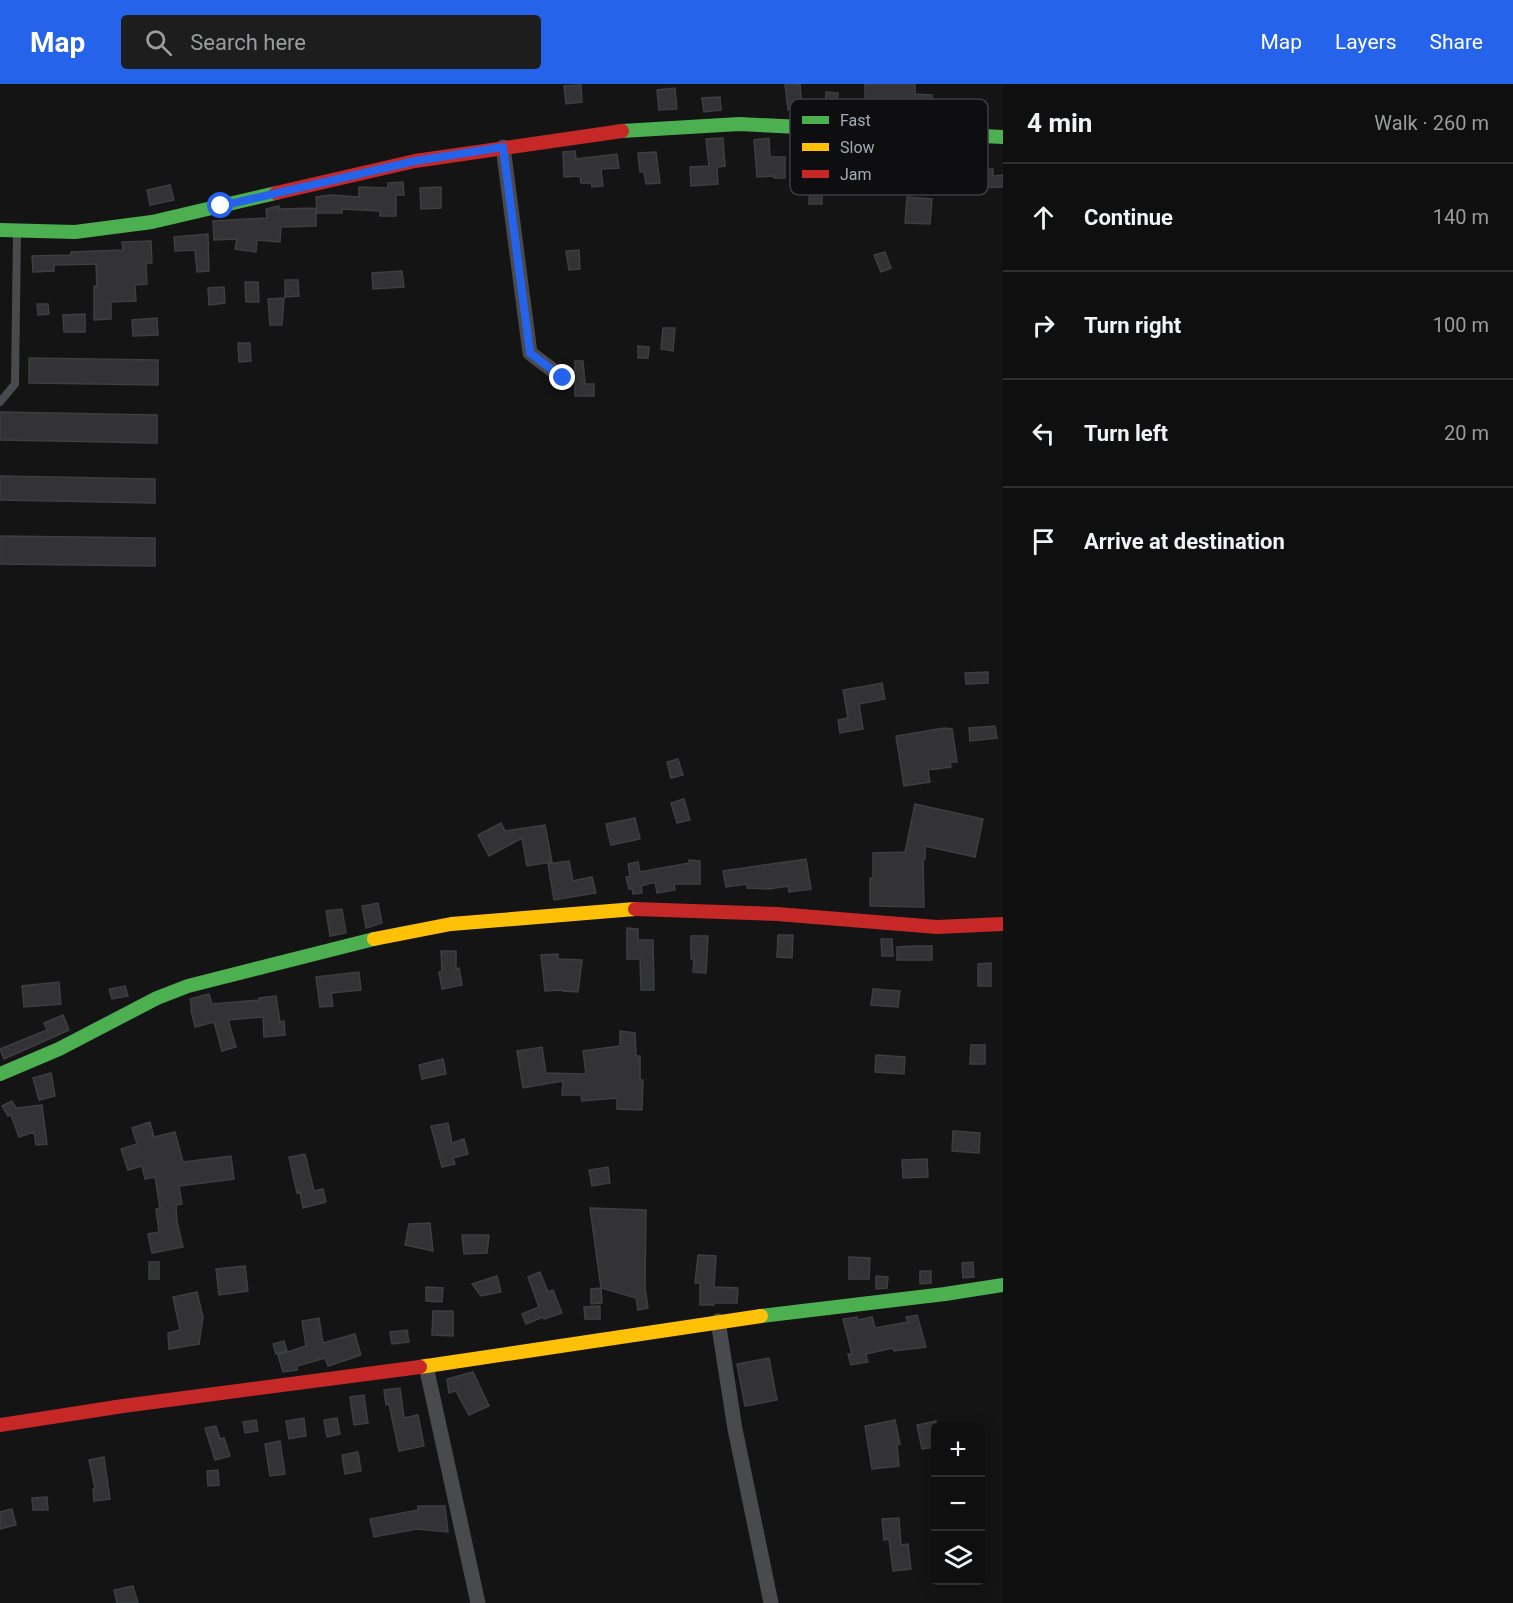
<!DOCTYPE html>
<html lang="en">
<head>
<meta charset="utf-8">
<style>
	body { margin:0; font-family:Roboto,sans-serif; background:#1d1d1d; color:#f1f3f6 }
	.controls { position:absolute; right:18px; bottom:18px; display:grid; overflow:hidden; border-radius:6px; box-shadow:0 3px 15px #0003 }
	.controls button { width:54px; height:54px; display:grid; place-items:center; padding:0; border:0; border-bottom:2px solid #2f2f2f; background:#0f0f0f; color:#f1f3f6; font:30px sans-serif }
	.stop { position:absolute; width:18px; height:18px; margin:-14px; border:4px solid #2563eb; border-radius:50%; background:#fff }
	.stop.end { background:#2563eb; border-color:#fff; box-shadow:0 2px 6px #0008 }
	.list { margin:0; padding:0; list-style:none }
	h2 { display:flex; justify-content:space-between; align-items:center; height:78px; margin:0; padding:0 24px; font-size:26px }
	h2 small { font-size:20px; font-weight:400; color:#9b9c9e }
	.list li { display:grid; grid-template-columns:39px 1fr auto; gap:18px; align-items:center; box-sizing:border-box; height:108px; padding:0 24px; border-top:2px solid #2f2f2f }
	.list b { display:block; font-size:22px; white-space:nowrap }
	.list em { font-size:20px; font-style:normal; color:#9b9c9e }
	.icon { flex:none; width:33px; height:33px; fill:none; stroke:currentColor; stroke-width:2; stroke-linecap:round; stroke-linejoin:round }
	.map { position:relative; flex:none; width:1003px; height:1519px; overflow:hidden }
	header { display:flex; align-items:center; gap:36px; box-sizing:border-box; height:84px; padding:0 30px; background:#2563eb; color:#fff }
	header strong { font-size:28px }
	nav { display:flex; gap:33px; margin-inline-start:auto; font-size:21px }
	.search { width:420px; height:54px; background:#1d1d1d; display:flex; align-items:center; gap:15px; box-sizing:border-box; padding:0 21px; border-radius:6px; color:#9b9c9e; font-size:22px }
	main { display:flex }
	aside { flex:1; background:#0f0f0f }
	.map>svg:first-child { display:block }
	.building { fill:#333335; stroke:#3c3e40; stroke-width:1.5 }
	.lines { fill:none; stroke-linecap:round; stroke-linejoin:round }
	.lane { stroke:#484a4d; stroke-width:8 }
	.street { stroke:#484a4d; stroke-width:15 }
	.fast { stroke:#4caf50; stroke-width:14 }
	.slow { stroke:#ffc107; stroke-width:14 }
	.jam { stroke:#c62828; stroke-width:14 }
	.route { stroke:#2563eb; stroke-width:8 }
	.key { fill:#0e0e10; stroke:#3b3d42; stroke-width:1.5 }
	.key-label { font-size:16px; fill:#a5abb5 }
</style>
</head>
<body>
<header>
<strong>Map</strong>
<div class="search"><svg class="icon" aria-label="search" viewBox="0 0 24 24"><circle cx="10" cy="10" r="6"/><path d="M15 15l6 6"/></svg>Search here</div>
<nav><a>Map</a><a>Layers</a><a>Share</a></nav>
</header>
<main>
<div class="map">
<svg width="1003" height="1519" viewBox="0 0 1003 1519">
	<rect width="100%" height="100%" fill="#141414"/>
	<path class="building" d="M785,0H800L802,24L788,26Z
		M865,0H915V10L932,11L931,26L915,24L914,33L886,30L885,18H865Z
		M581,1L582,18L566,20L564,2Z
		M675,4L677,25L659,26L657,6Z
		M826,8L838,9L837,27L825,26Z
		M720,13L721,26L704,28L702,14Z
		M723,54L725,82L717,83L718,100L691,102L690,83L709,82L706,55Z
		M769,54L770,73H785V94H774V92L757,93L754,56Z
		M947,65H961V86L993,85V92L1003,91V103L977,104V98H947Z
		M575,67L576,75L617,70L619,84L601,85L603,102L592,103L591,99H581L580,92L564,93L563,68Z
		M656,68L660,99L646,100L644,88H640L638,69Z
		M403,98L404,111H396V132H380V127L342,125V129H317L316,113L330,111L359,113V103L388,104V99Z
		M170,101L174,116L150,121L147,106Z
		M810,101L822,102V120H809Z
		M441,103V124L421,125L420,104Z
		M907,113L932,115L930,140L905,139Z
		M279,122V125L316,124V142L281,143L280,158L257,156L256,168L235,165L237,155L214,156L213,137L267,134L266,125Z
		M208,150L209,187L197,188L195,166L175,167L174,153Z
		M151,157L152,179H146L147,200L135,201L136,217L111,218V235L94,236V202H97L96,180L54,181V187L33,188L32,172L71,171V168L123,166L122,158Z
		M579,166L580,185L569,186L566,167Z
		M885,168L891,184L881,188L874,171Z
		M402,187L404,203L373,205L372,189Z
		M285,196H298L299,212L285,213Z
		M245,198H258L259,218H246Z
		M224,203L225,219L209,221L208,204Z
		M284,214L282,241H270L268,215Z
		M37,220H48L49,230L38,231Z
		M85,230V248H64L63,231Z
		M157,234L158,251L133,252L132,236Z
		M663,244H675L673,267L661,265Z
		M238,259H250L251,277L239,278Z
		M638,262L649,263L648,274H638Z
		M29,274L158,276V301L29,299Z
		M575,277H583L585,300H594V312H575V298L571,299L573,295L570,288L575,287Z
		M0,328L157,331V359L0,356Z
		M0,392L155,395V419L0,416Z
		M1,452L155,454V482L1,480Z
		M988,588V599L966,600L965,589Z
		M882,599L885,615L859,620L863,645L840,649L838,636L848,634L843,606Z
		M995,642L997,654L970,657L969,644Z
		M944,644L952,645L957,678H950L951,683L928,686L930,698L904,702L896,652Z
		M678,675L683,691L671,694L667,678Z
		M684,715L690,736L677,739L671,719Z
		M915,720L983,735L975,773L925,762V775H923L924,823L870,822V794H873V769L905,768Z
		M635,734L640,755L611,761L606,740Z
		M501,739L505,747L545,741L552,778L527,782L522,754L489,772L478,751Z
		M806,775L811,805L789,808L788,802L769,805L747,804V800L726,803L723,787Z
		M689,776L700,777V800H674L675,806L657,809L655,798L641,802L642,809L633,810L632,804L629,805L626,793L630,792L628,780L638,778L640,788L689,779Z
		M569,777L573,797L592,793L596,809L554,816L548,780Z
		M378,819L382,839L366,844L362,822Z
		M342,825L346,849L330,852L326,827Z
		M627,844L638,845V856H653L654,906H641L640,875H627Z
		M778,851H793L792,874L777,873Z
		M691,852H708L706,889L693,888L694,875H691Z
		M881,855H892L893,872H882Z
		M916,862H932V876H897V863Z
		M441,867H456V885L459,884L462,901L442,905L439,888L442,887Z
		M558,870V875L582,876L578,908L563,907V906L545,907L541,871Z
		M991,879V902H978V880Z
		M359,888L361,906L331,909L333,922L320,923L316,893Z
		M59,898L61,920L24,923L22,902Z
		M125,902L128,912L112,915L109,905Z
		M873,905L900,907L898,923L871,921Z
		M209,910L212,920L259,916V914L276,912L280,938L284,937L285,951L264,953L263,933L228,936L236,963L222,967L214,938L195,943L191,926H192L190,915Z
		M63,931L69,946L4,975L0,965L47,946L44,939Z
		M620,947L635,949L636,972H640V996H643L642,1026L617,1025V1014L582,1017L581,1011H562L563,997L523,1004L517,967L542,963L546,989L586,990L583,967L620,962Z
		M971,961H985V980H970Z
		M876,971L905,973L904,990L875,988Z
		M443,975L446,990L422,995L419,981Z
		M51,989L55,1012L39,1016L33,994Z
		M12,1017L16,1024L42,1021L47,1060L36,1061L34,1048L19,1053L11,1031L8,1032L2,1022Z
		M150,1038L154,1053L175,1048L183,1078L231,1072L234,1095L179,1102L182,1120L176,1121L177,1138L183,1163L152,1169L148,1150L159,1148L156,1125L160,1124L155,1093L145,1095L142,1082L128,1086L121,1065L137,1060L132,1044Z
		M448,1039L452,1059L464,1055L468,1070L453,1074L455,1080L442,1083L431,1042Z
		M953,1047L980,1049L979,1069L952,1067Z
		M305,1070L314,1107L323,1105L326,1118L303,1124L300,1108L297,1109L289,1073Z
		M927,1075L928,1093L903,1094L902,1076Z
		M608,1083L610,1099L592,1102L589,1086Z
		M590,1124L646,1126L645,1204L648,1224L638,1226L636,1214L601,1204Z
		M430,1139L433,1167L405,1161L409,1140Z
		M462,1151H489L487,1169L464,1170Z
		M698,1171L716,1172L714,1203L738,1204L737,1219H714V1221H700V1199H695Z
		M849,1173L870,1174L869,1195H849Z
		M149,1178H159V1195H149Z
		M973,1178L974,1193L963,1194L962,1179Z
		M245,1182L248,1207L219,1211L216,1185Z
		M920,1187H931V1199L920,1200Z
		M540,1188L548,1208L553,1206L562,1229L544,1235L543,1233L526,1240L522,1230L539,1223L528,1193Z
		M497,1192L501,1208L481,1212L472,1200Z
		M876,1192L888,1193L887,1204L876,1205Z
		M426,1203L443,1204L442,1218L426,1217Z
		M601,1204L602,1219L591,1220V1205Z
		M197,1208L203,1233L199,1260L169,1265L168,1249L180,1246L173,1213Z
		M600,1222V1235H585L584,1223Z
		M433,1227H453V1252L432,1251Z
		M917,1231L926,1263L894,1267L893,1264L866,1270L868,1278L851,1281L848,1270H852L843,1235L857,1233L858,1236L872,1233L875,1244L908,1238L906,1233Z
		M319,1234L323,1259L355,1250L361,1271L328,1282L325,1274L297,1282V1286L283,1288L278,1271L306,1262L302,1237Z
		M407,1246L409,1258L392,1260L390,1248Z
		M284,1257L287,1267L276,1270L273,1260Z
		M769,1274L777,1316L745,1322L737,1280Z
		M473,1288L489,1322L469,1331L456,1307L449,1309L447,1295Z
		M400,1304L404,1334L418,1331L424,1362L399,1367L389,1320L386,1321L384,1306Z
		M364,1311L368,1339L354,1341L350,1313Z
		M304,1334L306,1352L289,1355L286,1337Z
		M337,1334L340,1350L327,1353L324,1336Z
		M256,1336L258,1347L245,1349L243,1338Z
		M895,1336L900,1360L897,1361L899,1382L872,1385L865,1342Z
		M936,1337V1363L922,1365L917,1341Z
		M216,1342L220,1355L224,1354L230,1372L215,1376L205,1344Z
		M280,1357L285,1390L270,1392L265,1360Z
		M358,1368L361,1387L345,1390L342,1371Z
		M104,1373L110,1415L94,1417L93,1405L95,1404L89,1376Z
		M218,1386L219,1401L208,1402L207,1387Z
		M47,1413L48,1426H33L32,1414Z
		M418,1422H445L448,1448L417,1445L374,1453L370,1435L418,1426Z
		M12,1425L16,1441L0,1445V1428Z
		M899,1434L901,1461L908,1460L911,1485L893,1487L889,1455L884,1456L882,1435Z
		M133,1502L138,1519H117L114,1506Z"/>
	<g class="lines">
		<path class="lane" d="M0,318L15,300L17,148"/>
		<path class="street" d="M503,63L530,269L563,294
			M718,1237L735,1345L771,1519
			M426,1282L478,1519"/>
		<path class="fast" d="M622,47L739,40L1003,53
			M0,146L75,148L152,138L276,109
			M0,990L59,965L157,914L188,902L374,855
			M761,1232L945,1210L1003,1201"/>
		<path class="slow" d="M374,855L451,840L635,825
			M420,1283L761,1232"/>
		<path class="jam" d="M276,109L415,77L622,47
			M635,825L777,830L937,843L1003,840
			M0,1341L123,1322L420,1283"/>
	</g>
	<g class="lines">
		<path class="route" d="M221,122L415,77L503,63L530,269L563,294"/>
	</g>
	<rect x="790" y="15" width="198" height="96" rx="9" class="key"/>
	<rect x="802" y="32" width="27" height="8" fill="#4caf50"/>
	<rect x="802" y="59" width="27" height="8" fill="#ffc107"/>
	<rect x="802" y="86" width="27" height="8" fill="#c62828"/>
	<g class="key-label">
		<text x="840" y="42">Fast</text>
		<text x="840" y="69">Slow</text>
		<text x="840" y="96">Jam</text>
	</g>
</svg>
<div class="controls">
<button>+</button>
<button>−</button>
<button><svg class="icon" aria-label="layers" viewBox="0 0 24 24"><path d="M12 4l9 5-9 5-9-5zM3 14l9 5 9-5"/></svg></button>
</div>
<div class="stop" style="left:221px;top:122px"></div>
<div class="stop end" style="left:563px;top:294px"></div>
</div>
<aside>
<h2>4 min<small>Walk · 260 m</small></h2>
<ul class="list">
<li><svg class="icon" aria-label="ahead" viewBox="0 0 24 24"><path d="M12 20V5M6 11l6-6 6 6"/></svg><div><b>Continue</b></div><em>140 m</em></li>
<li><svg class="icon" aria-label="right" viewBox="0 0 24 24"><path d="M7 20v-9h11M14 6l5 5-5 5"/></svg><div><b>Turn right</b></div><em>100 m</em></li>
<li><svg class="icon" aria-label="left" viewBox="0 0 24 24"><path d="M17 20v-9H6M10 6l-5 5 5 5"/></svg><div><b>Turn left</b></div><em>20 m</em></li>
<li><svg class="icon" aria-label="arrive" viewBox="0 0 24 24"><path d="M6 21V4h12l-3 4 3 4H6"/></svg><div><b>Arrive at destination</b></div></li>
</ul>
</aside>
</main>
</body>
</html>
